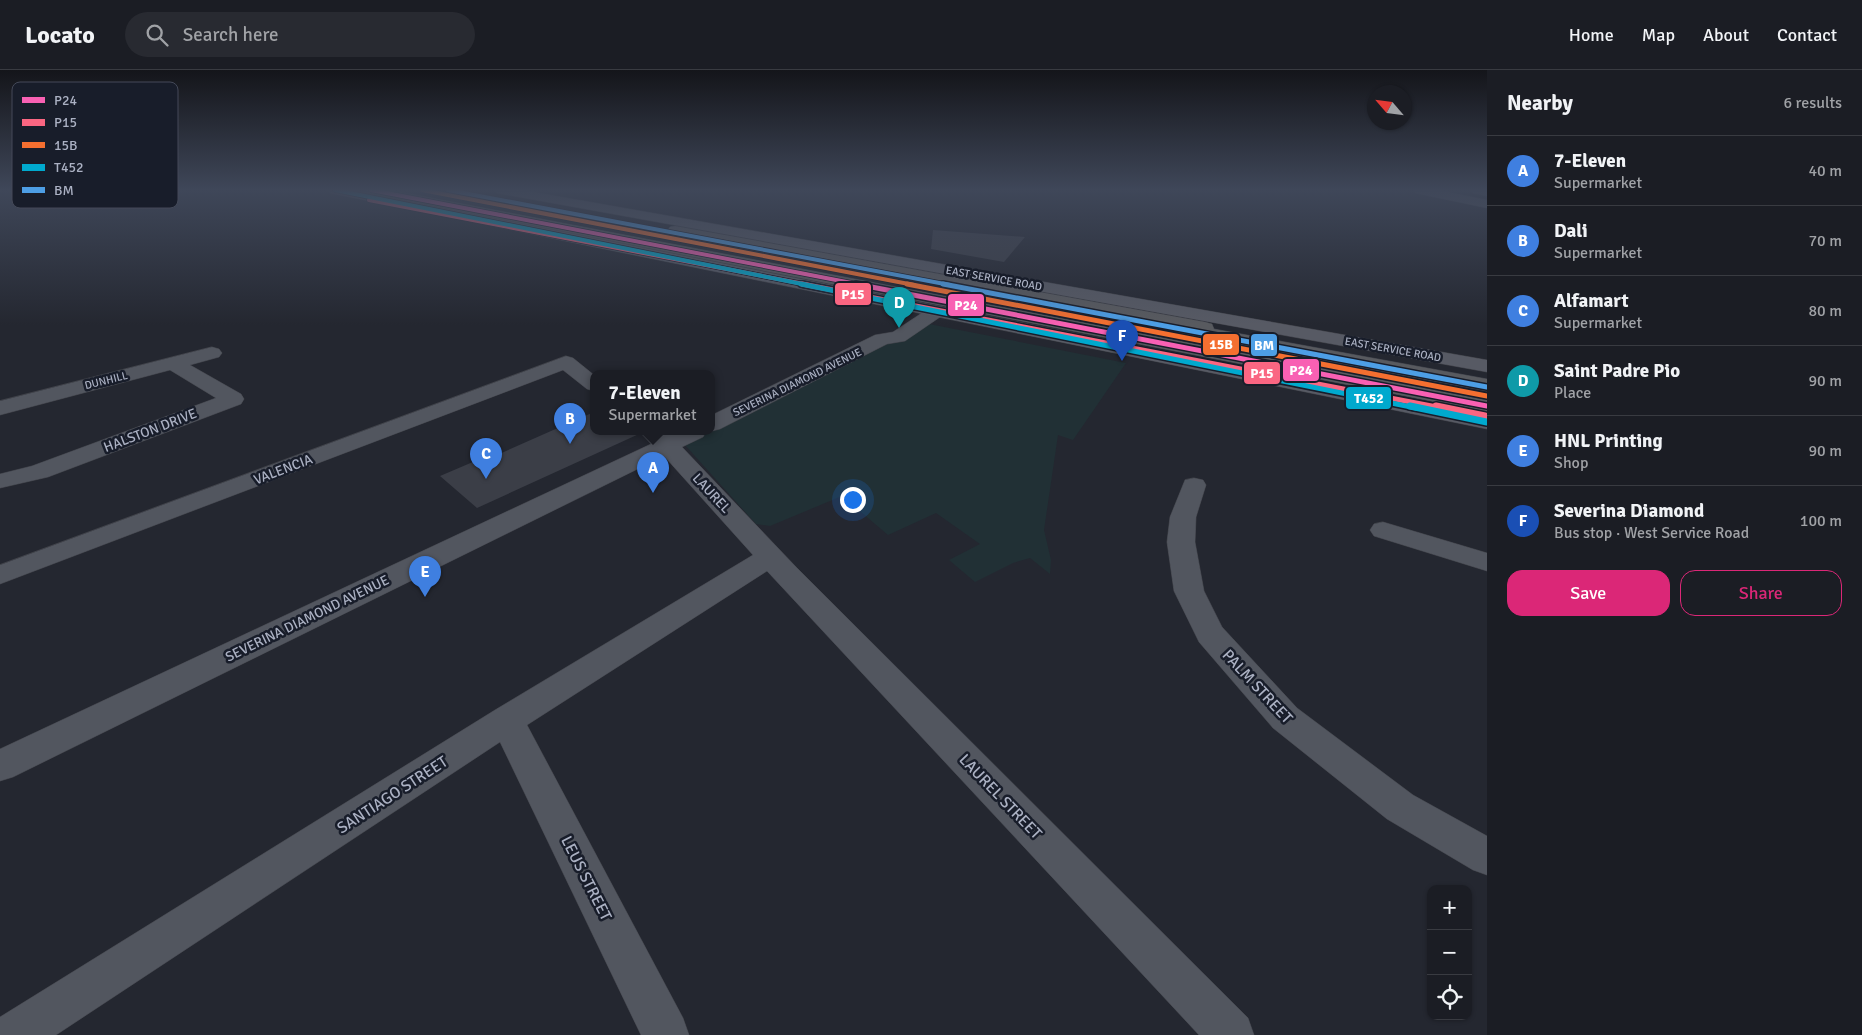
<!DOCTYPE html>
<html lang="en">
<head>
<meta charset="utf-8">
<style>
	body { margin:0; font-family:Signika,sans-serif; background:#282a31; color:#f1f3f6 }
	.controls { position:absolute; right:15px; bottom:15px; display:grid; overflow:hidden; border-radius:10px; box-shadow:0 1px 4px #0004 }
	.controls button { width:45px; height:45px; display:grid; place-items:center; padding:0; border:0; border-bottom:1px solid #393b41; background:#1b1d24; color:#f1f3f6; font:25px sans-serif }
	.compass { position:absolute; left:1367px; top:15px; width:45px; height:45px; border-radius:50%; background:#1b1d24; box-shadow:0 1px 4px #0004; rotate:298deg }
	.you { position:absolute; left:852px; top:429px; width:18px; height:18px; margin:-12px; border:4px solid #fff; border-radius:50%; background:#1a73e8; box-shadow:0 0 0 8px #1a73e833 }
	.badge { display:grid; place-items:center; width:32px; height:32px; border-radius:50%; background:#db2777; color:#fff; font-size:16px; font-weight:700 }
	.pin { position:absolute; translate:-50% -41px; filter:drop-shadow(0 1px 2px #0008) }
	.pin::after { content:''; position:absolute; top:26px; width:18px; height:15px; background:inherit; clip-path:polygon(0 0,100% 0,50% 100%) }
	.popup { position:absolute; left:590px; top:300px; width:125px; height:65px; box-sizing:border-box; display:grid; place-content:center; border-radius:10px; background:#1b1d24; filter:drop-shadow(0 1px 4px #0005); font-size:16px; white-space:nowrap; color:#a0a2a6 }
	.popup b { font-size:19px; color:#f1f3f6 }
	.popup::after { content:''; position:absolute; left:50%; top:100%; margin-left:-10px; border:10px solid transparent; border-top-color:#1b1d24 }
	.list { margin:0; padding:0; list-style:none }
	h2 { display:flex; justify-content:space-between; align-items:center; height:65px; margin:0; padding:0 20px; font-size:21px }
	h2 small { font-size:16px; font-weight:400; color:#a0a2a6 }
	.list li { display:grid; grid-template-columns:32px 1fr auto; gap:15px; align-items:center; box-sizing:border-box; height:70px; padding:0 20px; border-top:1px solid #393b41 }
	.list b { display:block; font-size:19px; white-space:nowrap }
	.list p { margin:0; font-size:16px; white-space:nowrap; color:#a0a2a6 }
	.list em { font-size:16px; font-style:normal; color:#a0a2a6 }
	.actions { display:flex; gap:10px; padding:15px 20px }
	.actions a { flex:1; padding:11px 0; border:1px solid #db2777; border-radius:15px; text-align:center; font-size:18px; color:#db2777 }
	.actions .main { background:#db2777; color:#fff }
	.icon { flex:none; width:28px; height:28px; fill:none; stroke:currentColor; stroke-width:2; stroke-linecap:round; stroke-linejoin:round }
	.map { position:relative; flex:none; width:1487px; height:965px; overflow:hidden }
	header { display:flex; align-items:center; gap:30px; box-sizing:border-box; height:70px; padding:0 25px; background:#1b1d24; border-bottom:1px solid #393b41 }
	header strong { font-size:24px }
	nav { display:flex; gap:28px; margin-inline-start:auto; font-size:18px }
	.search { width:350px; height:45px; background:#282a31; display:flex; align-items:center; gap:12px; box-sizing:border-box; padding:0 18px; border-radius:28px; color:#a0a2a6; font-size:19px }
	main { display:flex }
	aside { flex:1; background:#1b1d24 }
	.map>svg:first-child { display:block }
	.green { fill:#213035 }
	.building { fill:#3b3e47 }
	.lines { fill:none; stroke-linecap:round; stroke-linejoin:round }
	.minor-casing { stroke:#404249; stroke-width:1 }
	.tertiary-casing { stroke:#404249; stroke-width:1 }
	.secondary-casing { stroke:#404249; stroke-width:1 }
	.motorway-casing { stroke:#40434c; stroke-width:1 }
	.minor { fill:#52565f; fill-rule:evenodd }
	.tertiary { fill:#52565f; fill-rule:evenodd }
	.secondary { fill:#575a64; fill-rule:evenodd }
	.motorway { fill:#585a5f; fill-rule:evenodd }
	.bus-1-far1-casing { stroke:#181d2a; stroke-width:5.5 }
	.bus-1-casing { stroke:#181d2a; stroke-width:8 }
	.bus-2-far2-casing { stroke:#181d2a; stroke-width:5.5 }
	.bus-2-far1-casing { stroke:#181d2a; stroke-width:8 }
	.bus-2-casing { stroke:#181d2a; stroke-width:10 }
	.bus-3-far1-casing { stroke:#181d2a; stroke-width:5.5 }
	.bus-3-casing { stroke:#181d2a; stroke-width:8 }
	.bus-4-far2-casing { stroke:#181d2a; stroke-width:5.5 }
	.bus-4-far1-casing { stroke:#181d2a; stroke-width:8 }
	.bus-4-casing { stroke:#181d2a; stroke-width:10 }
	.bus-5-far1-casing { stroke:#181d2a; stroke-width:5.5 }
	.bus-5-casing { stroke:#181d2a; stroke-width:8 }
	.bus-1-far1 { stroke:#f860b3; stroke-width:4 }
	.bus-1 { stroke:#f860b3; stroke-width:5 }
	.bus-2-far2 { stroke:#fa6682; stroke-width:4 }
	.bus-2-far1 { stroke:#fa6682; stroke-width:5 }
	.bus-2 { stroke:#fa6682; stroke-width:7 }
	.bus-3-far1 { stroke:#f46f30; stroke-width:4 }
	.bus-3 { stroke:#f46f30; stroke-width:5 }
	.bus-4-far2 { stroke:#00a9ce; stroke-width:4 }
	.bus-4-far1 { stroke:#00a9ce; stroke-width:5 }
	.bus-4 { stroke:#00a9ce; stroke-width:7 }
	.bus-5-far1 { stroke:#4d9ee5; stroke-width:4 }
	.bus-5 { stroke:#4d9ee5; stroke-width:5 }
	.labels { text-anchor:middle; stroke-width:5; stroke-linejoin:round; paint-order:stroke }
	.far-street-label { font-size:11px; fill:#abb1c3; stroke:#181d2a }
	.street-label { font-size:14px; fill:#abb1c3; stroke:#181d2a }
	.near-street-label { font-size:16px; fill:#abb1c3; stroke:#181d2a }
	.key { fill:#181d2a; stroke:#444958; stroke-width:1 }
	.key-label { font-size:14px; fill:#abb1c3 }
	.line-badge { stroke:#181d2a; stroke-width:2 }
	.badge-label { font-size:14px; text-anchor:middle; font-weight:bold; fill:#fff }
</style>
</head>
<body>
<header>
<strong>Locato</strong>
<div class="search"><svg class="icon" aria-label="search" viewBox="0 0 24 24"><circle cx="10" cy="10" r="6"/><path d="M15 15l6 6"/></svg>Search here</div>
<nav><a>Home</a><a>Map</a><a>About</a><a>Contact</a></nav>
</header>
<main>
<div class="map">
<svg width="1487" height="965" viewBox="0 0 1487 965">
	<rect width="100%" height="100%" fill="#242730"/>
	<path class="green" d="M924,253L1126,293L1073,370L1058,365L1044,460L1051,490L1050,504L1030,488L1013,493L975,512L949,490L980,474L936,443L888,465L842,426L770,456L756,454L685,375L909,263Z"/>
	<path class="building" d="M933,160L1025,167L1004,192L931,179Z
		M594,342V362H638L639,364L477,438L440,406L494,383L497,385Z"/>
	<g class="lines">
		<defs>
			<path id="minor" d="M1472,120H1487V126L1473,123Z
				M937,236L943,237L946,241L943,245L905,271L887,274L720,359L712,361V345L875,265L893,262L931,237Z
				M212,277L219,279L222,283L219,287L190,295L241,324L244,329L241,334L48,407L0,418V404L32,396L216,328L170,300L0,345V331Z
				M566,286L573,288L594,305V321L587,319L563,300L0,514V495Z
				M640,362H665L669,365L677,362H706L703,367L682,377L797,498L1248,948L1254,965H1199L767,501L527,655L683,948L689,965H641L500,672L56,965H0V947L495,640L753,485L664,386L13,707L0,711V679L651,374Z
				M1194,408L1203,410L1206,415L1196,447L1195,472L1204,521L1222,557L1297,638L1413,725L1487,766V805L1473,800L1387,749L1273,658L1199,572L1174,521L1167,472L1170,447L1185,410Z
				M1383,452L1487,483V501L1374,466L1370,460L1374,454Z"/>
			<path id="tertiary" d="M1414,120H1437L1487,130V138L1415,123Z"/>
			<path id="secondary" d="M329,120H353L1487,345V359L335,124L330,123Z
				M496,120H522L1487,290V302L502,124L497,123Z"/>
			<path id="motorway" d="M365,120H390L1487,330V342L371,124L366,123Z
				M675,156L1205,252L1212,254L1214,259L1487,309V321L1186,265L1179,263L1177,258L670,163L668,160L670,157Z"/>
		</defs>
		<use href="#minor" class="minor-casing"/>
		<use href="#tertiary" class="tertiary-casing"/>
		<use href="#secondary" class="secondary-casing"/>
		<use href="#motorway" class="motorway-casing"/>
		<use href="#minor" class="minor"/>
		<use href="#tertiary" class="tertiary"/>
		<use href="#secondary" class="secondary"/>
		<use href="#motorway" class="motorway"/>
		<defs>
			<path id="bus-1-far1" d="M371,120L862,215"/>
			<path id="bus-1" d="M856,214L1487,336"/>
			<path id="bus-2-far2" d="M369,130L809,215"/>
			<path id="bus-2-far1" d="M802,214L1442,338"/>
			<path id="bus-2" d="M1436,336L1485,346"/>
			<path id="bus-3-far1" d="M422,120L914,215"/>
			<path id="bus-3" d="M907,214L1487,326"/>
			<path id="bus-4-far2" d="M335,120L807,215"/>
			<path id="bus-4-far1" d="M801,214L1416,338"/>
			<path id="bus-4" d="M1410,336L1487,352"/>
			<path id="bus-5-far1" d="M448,120L950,215"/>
			<path id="bus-5" d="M943,214L1487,317"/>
		</defs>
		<use href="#bus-1-far1" class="bus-1-far1-casing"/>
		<use href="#bus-1" class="bus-1-casing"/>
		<use href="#bus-2-far2" class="bus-2-far2-casing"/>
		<use href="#bus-2-far1" class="bus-2-far1-casing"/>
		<use href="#bus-2" class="bus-2-casing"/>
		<use href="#bus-3-far1" class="bus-3-far1-casing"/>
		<use href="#bus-3" class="bus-3-casing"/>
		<use href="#bus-4-far2" class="bus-4-far2-casing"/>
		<use href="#bus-4-far1" class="bus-4-far1-casing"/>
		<use href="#bus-4" class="bus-4-casing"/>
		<use href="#bus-5-far1" class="bus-5-far1-casing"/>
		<use href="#bus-5" class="bus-5-casing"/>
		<use href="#bus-1-far1" class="bus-1-far1"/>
		<use href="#bus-1" class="bus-1"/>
		<use href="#bus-2-far2" class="bus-2-far2"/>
		<use href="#bus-2-far1" class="bus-2-far1"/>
		<use href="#bus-2" class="bus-2"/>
		<use href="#bus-3-far1" class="bus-3-far1"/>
		<use href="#bus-3" class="bus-3"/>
		<use href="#bus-4-far2" class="bus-4-far2"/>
		<use href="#bus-4-far1" class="bus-4-far1"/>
		<use href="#bus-4" class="bus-4"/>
		<use href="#bus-5-far1" class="bus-5-far1"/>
		<use href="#bus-5" class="bus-5"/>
	</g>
	<linearGradient id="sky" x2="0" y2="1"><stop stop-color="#14151a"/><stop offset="0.47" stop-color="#3f4759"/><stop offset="1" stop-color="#3f4759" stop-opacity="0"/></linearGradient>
	<rect width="1487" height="255" fill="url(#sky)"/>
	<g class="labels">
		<g class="far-street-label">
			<text transform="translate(994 208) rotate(10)" y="4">EAST SERVICE ROAD</text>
			<text transform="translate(1393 279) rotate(10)" y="4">EAST SERVICE ROAD</text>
			<text transform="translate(106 310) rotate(-14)" y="4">DUNHILL</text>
			<text transform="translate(797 312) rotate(-26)" y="4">SEVERINA DIAMOND AVENUE</text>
		</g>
		<g class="street-label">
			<text transform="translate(150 360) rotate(-21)" y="5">HALSTON DRIVE</text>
			<text transform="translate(283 399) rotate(-21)" y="5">VALENCIA</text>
			<text transform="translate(712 423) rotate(47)" y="5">LAUREL</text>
			<text transform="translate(307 548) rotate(-26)" y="5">SEVERINA DIAMOND AVENUE</text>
		</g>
		<g class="near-street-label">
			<text transform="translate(1258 616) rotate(47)" y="6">PALM STREET</text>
			<text transform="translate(392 724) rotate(-33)" y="6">SANTIAGO STREET</text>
			<text transform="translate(1001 726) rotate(46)" y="6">LAUREL STREET</text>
			<text transform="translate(587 808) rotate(63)" y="6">LEUS STREET</text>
		</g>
	</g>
	<rect x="12" y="12" width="166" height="126" rx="8" class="key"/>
	<rect x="22" y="27" width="23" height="6" fill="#f860b3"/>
	<rect x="22" y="49" width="23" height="7" fill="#fa6682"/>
	<rect x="22" y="72" width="23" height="6" fill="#f46f30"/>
	<rect x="22" y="94" width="23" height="7" fill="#00a9ce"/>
	<rect x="22" y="117" width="23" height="6" fill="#4d9ee5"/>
	<g class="key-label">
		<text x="54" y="35">P24</text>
		<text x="54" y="57">P15</text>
		<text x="54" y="80">15B</text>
		<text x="54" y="102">T452</text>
		<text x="54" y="125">BM</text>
	</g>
	<g class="line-badge">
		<rect x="834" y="212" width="38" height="24" rx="5" fill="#fa6682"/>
		<rect x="947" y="223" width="38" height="24" rx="5" fill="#f860b3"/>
		<rect x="1202" y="263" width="38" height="23" rx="5" fill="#f46f30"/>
		<rect x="1250" y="263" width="28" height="24" rx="5" fill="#4d9ee5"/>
		<rect x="1282" y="288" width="38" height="24" rx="5" fill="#f860b3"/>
		<rect x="1243" y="291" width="38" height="24" rx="5" fill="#fa6682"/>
		<rect x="1345" y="316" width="47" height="24" rx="5" fill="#00a9ce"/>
	</g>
	<g class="badge-label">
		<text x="853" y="229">P15</text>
		<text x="966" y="240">P24</text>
		<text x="1221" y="279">15B</text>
		<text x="1264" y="280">BM</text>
		<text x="1301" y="305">P24</text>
		<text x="1262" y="308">P15</text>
		<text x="1369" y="333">T452</text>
	</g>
</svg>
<div class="controls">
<button>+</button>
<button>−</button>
<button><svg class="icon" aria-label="locate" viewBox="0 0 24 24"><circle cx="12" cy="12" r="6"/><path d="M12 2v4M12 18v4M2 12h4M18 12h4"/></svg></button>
</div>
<svg class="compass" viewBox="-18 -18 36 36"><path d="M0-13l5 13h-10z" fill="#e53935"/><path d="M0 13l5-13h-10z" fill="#a0a2a6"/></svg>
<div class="you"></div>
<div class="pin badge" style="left:653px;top:423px;background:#3f7fe0">A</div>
<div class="popup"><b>7-Eleven</b>Supermarket</div>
<div class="pin badge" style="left:570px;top:374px;background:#3f7fe0">B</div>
<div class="pin badge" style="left:486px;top:409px;background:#3f7fe0">C</div>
<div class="pin badge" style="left:899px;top:258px;background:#0f9aa8">D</div>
<div class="pin badge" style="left:425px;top:527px;background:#3f7fe0">E</div>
<div class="pin badge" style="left:1122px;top:291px;background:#1a4fb4">F</div>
</div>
<aside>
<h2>Nearby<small>6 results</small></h2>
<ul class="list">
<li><span class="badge" style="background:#3f7fe0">A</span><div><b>7-Eleven</b><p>Supermarket</p></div><em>40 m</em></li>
<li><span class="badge" style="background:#3f7fe0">B</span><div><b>Dali</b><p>Supermarket</p></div><em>70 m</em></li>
<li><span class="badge" style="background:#3f7fe0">C</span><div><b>Alfamart</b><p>Supermarket</p></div><em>80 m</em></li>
<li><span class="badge" style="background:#0f9aa8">D</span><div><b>Saint Padre Pio</b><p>Place</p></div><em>90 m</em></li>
<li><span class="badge" style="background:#3f7fe0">E</span><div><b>HNL Printing</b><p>Shop</p></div><em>90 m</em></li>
<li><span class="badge" style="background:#1a4fb4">F</span><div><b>Severina Diamond</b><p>Bus stop · West Service Road</p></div><em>100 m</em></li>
</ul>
<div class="actions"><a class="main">Save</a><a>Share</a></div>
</aside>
</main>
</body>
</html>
